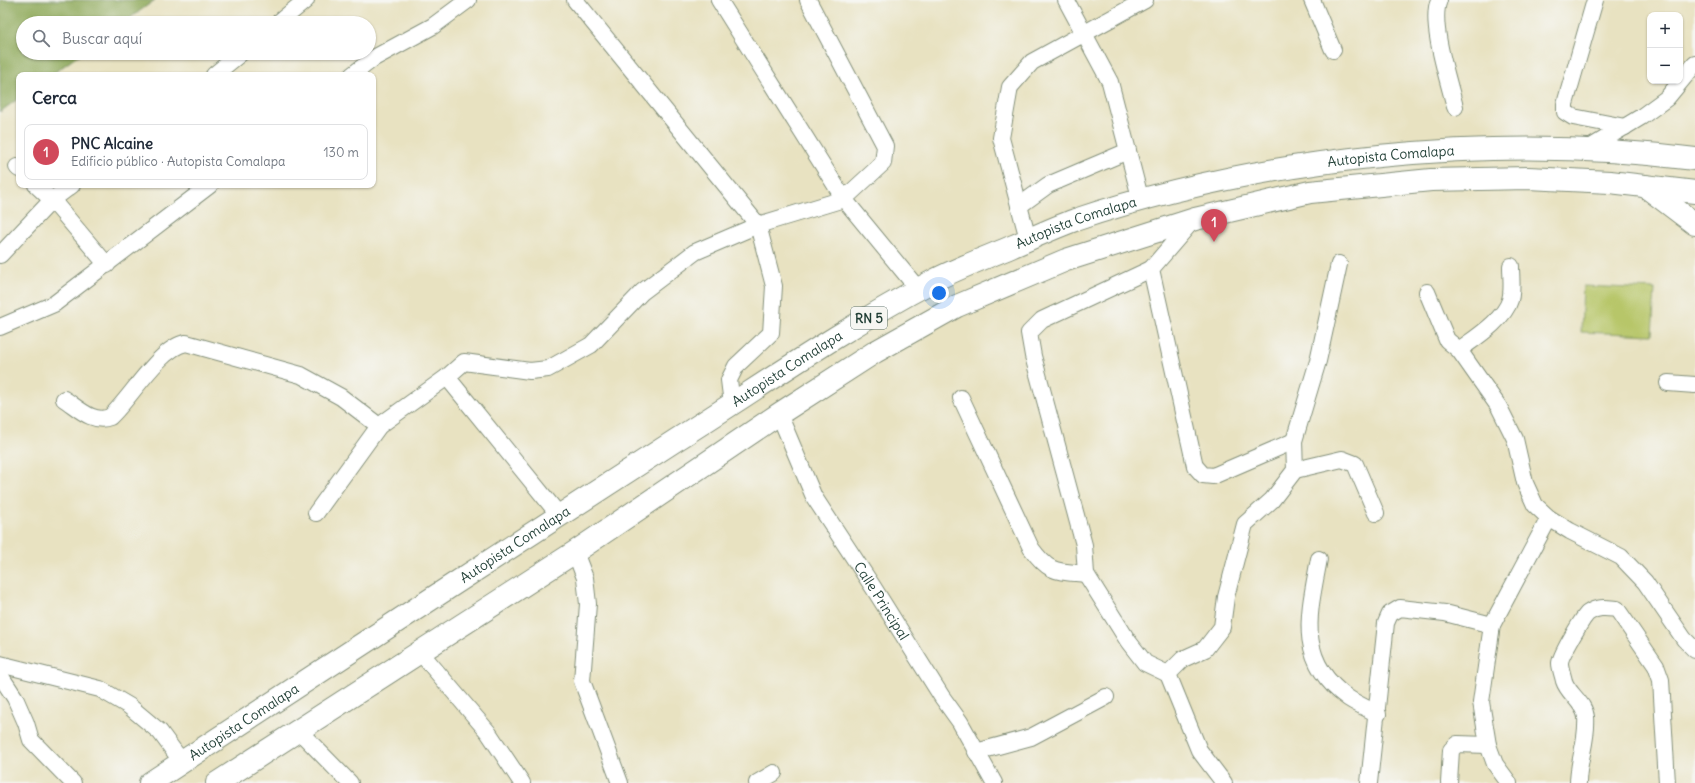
<!DOCTYPE html>
<html lang="es">
<head>
<meta charset="utf-8">
<style>
	body { margin:0; font-family:Delius,sans-serif; background:#f6f6f7; color:#1f2937 }
	.controls { position:absolute; right:12px; top:12px; display:grid; overflow:hidden; border-radius:8px; box-shadow:0 1px 3px #0004 }
	.controls button { width:36px; height:36px; display:grid; place-items:center; padding:0; border:0; border-bottom:1px solid #e0e1e3; background:#fff; color:#1f2937; font:20px sans-serif }
	.you { position:absolute; left:939px; top:293px; width:14px; height:14px; margin:-10px; border:3px solid #fff; border-radius:50%; background:#1a73e8; box-shadow:0 0 0 6px #1a73e833 }
	.badge { display:grid; place-items:center; width:26px; height:26px; border-radius:50%; background:#d1495b; color:#fff; font-size:13px; font-weight:700 }
	.pin { position:absolute; translate:-50% -33px; filter:drop-shadow(0 1px 2px #0008) }
	.pin::after { content:''; position:absolute; top:21px; width:14px; height:12px; background:inherit; clip-path:polygon(0 0,100% 0,50% 100%) }
	.list { margin:0; padding:0; list-style:none }
	h2 { display:flex; justify-content:space-between; align-items:center; height:52px; margin:0; padding:0 16px; font-size:17px }
	h2 small { font-size:13px; font-weight:400; color:#747a83 }
	.list li { display:grid; grid-template-columns:26px 1fr auto; gap:12px; align-items:center; box-sizing:border-box; height:56px; margin:0 8px 8px; padding:0 8px; border:1px solid #e0e1e3; border-radius:8px }
	.list b { display:block; font-size:15px; white-space:nowrap }
	.list p { margin:0; font-size:13px; white-space:nowrap; color:#747a83 }
	.list em { font-size:13px; font-style:normal; color:#747a83 }
	.icon { flex:none; width:22px; height:22px; fill:none; stroke:currentColor; stroke-width:2; stroke-linecap:round; stroke-linejoin:round }
	.map { position:relative; flex:none; width:1695px; height:783px; overflow:hidden }
	.search { position:absolute; background:#fff; box-shadow:0 1px 3px #0004; left:16px; top:16px; width:360px; height:44px; display:flex; align-items:center; gap:10px; box-sizing:border-box; padding:0 14px; border-radius:22px; color:#747a83; font-size:15px }
	.panel { position:absolute; background:#fff; box-shadow:0 1px 3px #0004; left:16px; top:72px; width:360px; height:116px; border-radius:8px }
	.map>svg:first-child { display:block }
	.green { fill:#b7c669; stroke:#6b824e }
	.forest { fill:#91ab5d; stroke:#587448 }
	.lines { fill:none; stroke-linecap:round; stroke-linejoin:round }
	.street-casing { stroke:#84907a; stroke-width:18 }
	.secondary-casing { stroke:#84907a; stroke-width:24 }
	.highway-casing { stroke:#84907a; stroke-width:24 }
	.street { stroke:#fff; stroke-width:16 }
	.secondary { stroke:#fff; stroke-width:22 }
	.highway { stroke:#fff; stroke-width:22 }
	.labels { text-anchor:middle; stroke-width:3; stroke-linejoin:round; paint-order:stroke }
	.shield { fill:#f6f6f2; stroke:#60746d; stroke-width:1 }
	.shield-label { font-size:13px; font-weight:bold; fill:#1f3d34 }
	.street-label { font-size:14px; fill:#1f3d34; stroke:#f6f6f2 }
</style>
</head>
<body>
<div class="map">
<svg width="1695" height="783" viewBox="0 0 1695 783">
	<rect width="100%" height="100%" fill="#f6f6f2"/>
	<filter id="ink" filterUnits="userSpaceOnUse"><feTurbulence type="fractalNoise" baseFrequency=".025" numOctaves="2"/><feDisplacementMap in="SourceGraphic" scale="8" xChannelSelector="R" yChannelSelector="G"/><feConvolveMatrix kernelMatrix="1 2 1 2 8 2 1 2 1" color-interpolation-filters="sRGB"/></filter>
	<filter id="wash" filterUnits="userSpaceOnUse"><feTurbulence type="fractalNoise" baseFrequency=".012" numOctaves="4" result="noise"/><feDisplacementMap in="SourceGraphic" scale="16" xChannelSelector="R" yChannelSelector="G"/><feGaussianBlur stdDeviation="0.9" result="paint"/><feColorMatrix in="noise" values="0 0 0 0 0 0 0 0 0 0 0 0 0 0 0 0 0 1.4 0 .05"/><feComposite in="paint" operator="in"/></filter>
	<g filter="url(#wash)">
		<rect width="100%" height="100%" fill="#e8e2c1"/>
		<path class="green" d="M1583,286L1655,289L1652,335L1581,332Z"/>
		<path class="forest" d="M0,0H155L123,23H23V53H82L51,75H19V98L0,112Z"/>
	</g>
	<g filter="url(#ink)">
		<g class="lines">
			<defs>
				<g id="street">
					<path d="M575,0L758,225L774,286L771,333L736,366L729,380L732,404"/>
					<path d="M719,0L844,199L918,289"/>
					<path d="M1066,0L1110,82L1141,201"/>
					<path d="M1312,0L1333,50"/>
					<path d="M1439,0C1429,23 1449,82 1455,107"/>
					<path d="M1595,0L1565,104V112L1573,117L1625,127"/>
					<path d="M278,23L306,0"/>
					<path d="M214,75L241,53"/>
					<path d="M352,75L374,58L433,26L468,0"/>
					<path d="M1588,149L1641,117L1667,98L1695,64"/>
					<path d="M17,167L19,169"/>
					<path d="M36,185L52,200L107,265"/>
					<path d="M1019,206L1048,185L1128,151"/>
					<path d="M1194,219L1151,269L1195,466L1203,475L1213,476L1294,441"/>
					<path d="M1028,239L1001,138L1010,87L1032,62L1145,0"/>
					<path d="M0,255L52,200L72,185"/>
					<path d="M1151,269L1042,320L1029,333L1033,356L1084,545L1086,574L1128,641L1145,663L1168,674"/>
					<path d="M1427,292L1447,340L1459,350L1499,407L1515,439L1525,483L1535,505L1549,518L1570,531L1621,557L1645,582L1684,639L1695,650"/>
					<path d="M0,327L54,304L210,185"/>
					<path d="M1459,350C1475,338 1504,320 1510,300C1513,290 1511,277 1511,266"/>
					<path d="M447,377L559,515"/>
					<path d="M1668,383L1695,385"/>
					<path d="M961,398L1031,548C1050,574 1056,571 1086,574"/>
					<path d="M64,399C78,408 93,424 110,417C130,399 160,347 186,343L301,375L341,397L379,426"/>
					<path id="s1" d="M779,414L814,497L873,587L942,697L960,722L994,783"/>
					<path d="M1295,470L1342,459L1355,464L1376,513"/>
					<path d="M316,513L379,426L447,377L464,362L530,371L548,369L591,345L642,292L695,252L758,225L844,199L883,163L885,146L808,0"/>
					<path d="M575,552L585,578L588,604L582,681L620,783"/>
					<path d="M1319,559C1309,613 1295,660 1348,698C1357,704 1368,709 1378,714"/>
					<path d="M420,652L488,732L522,783"/>
					<path d="M0,664L100,689L129,706L160,732L182,762"/>
					<path d="M0,675L15,698L26,723L31,740L73,783"/>
					<path d="M298,730L350,783"/>
					<path d="M976,752L1031,737L1106,697"/>
					<path d="M757,783L774,773"/>
					<path d="M1224,783L1199,750L1168,674L1183,659L1205,649L1222,627L1226,597L1245,524L1272,500L1295,470L1294,441L1318,361L1339,264"/>
					<path d="M1369,783L1386,623L1390,614L1400,608L1445,613L1492,625"/>
					<path d="M1449,783L1451,750L1457,744L1488,745"/>
					<path d="M1509,783L1495,764L1488,745L1481,702L1492,625L1549,518"/>
					<path d="M1578,783C1578,760 1588,740 1586,717C1584,702 1568,694 1564,681C1563,676 1560,668 1560,663C1560,656 1583,617 1588,613C1598,606 1607,608 1617,609L1656,666L1661,680L1667,783"/>
				</g>
				<path id="secondary" d="M1645,186L1695,224"/>
				<g id="highway">
					<path id="s2" d="M150,783C325,669 500,553 676,440C761,386 844,328 933,281C958,268 985,258 1011,247C1032,238 1053,228 1075,220C1265,156 1496,133 1695,159"/>
					<path d="M217,783L575,552L779,414L875,352L957,306L1066,260L1195,219L1310,192L1431,180L1528,178L1610,182L1695,192"/>
				</g>
			</defs>
			<use href="#street" class="street-casing"/>
			<use href="#secondary" class="secondary-casing"/>
			<use href="#highway" class="highway-casing"/>
			<use href="#street" class="street"/>
			<use href="#secondary" class="secondary"/>
			<use href="#highway" class="highway"/>
		</g>
	</g>
	<g class="labels">
		<rect class="shield" x="851" y="307" width="36" height="22" rx="3"/>
		<g class="shield-label">
			<text x="869" y="323">RN 5</text>
		</g>
		<g class="street-label">
			<text dy="5" stroke="none"><textPath href="#s2" startOffset="1408">Autopista Comalapa</textPath></text>
			<text dy="5" stroke="none"><textPath href="#s2" startOffset="1085">Autopista Comalapa</textPath></text>
			<text dy="5" stroke="none"><textPath href="#s2" startOffset="760">Autopista Comalapa</textPath></text>
			<text dy="5" stroke="none"><textPath href="#s2" startOffset="436">Autopista Comalapa</textPath></text>
			<text dy="5" stroke="none"><textPath href="#s1" startOffset="214">Calle Principal</textPath></text>
			<text dy="5" stroke="none"><textPath href="#s2" startOffset="112">Autopista Comalapa</textPath></text>
		</g>
	</g>
</svg>
<div class="controls">
<button>+</button>
<button>−</button>
</div>
<div class="you"></div>
<div class="pin badge" style="left:1214px;top:242px">1</div>
<div class="search"><svg class="icon" aria-label="search" viewBox="0 0 24 24"><circle cx="10" cy="10" r="6"/><path d="M15 15l6 6"/></svg>Buscar aquí</div>
<section class="panel">
<h2>Cerca<small></small></h2>
<ul class="list">
<li><span class="badge">1</span><div><b>PNC Alcaine</b><p>Edificio público · Autopista Comalapa</p></div><em>130 m</em></li>
</ul>
</section>
</div>
</body>
</html>
